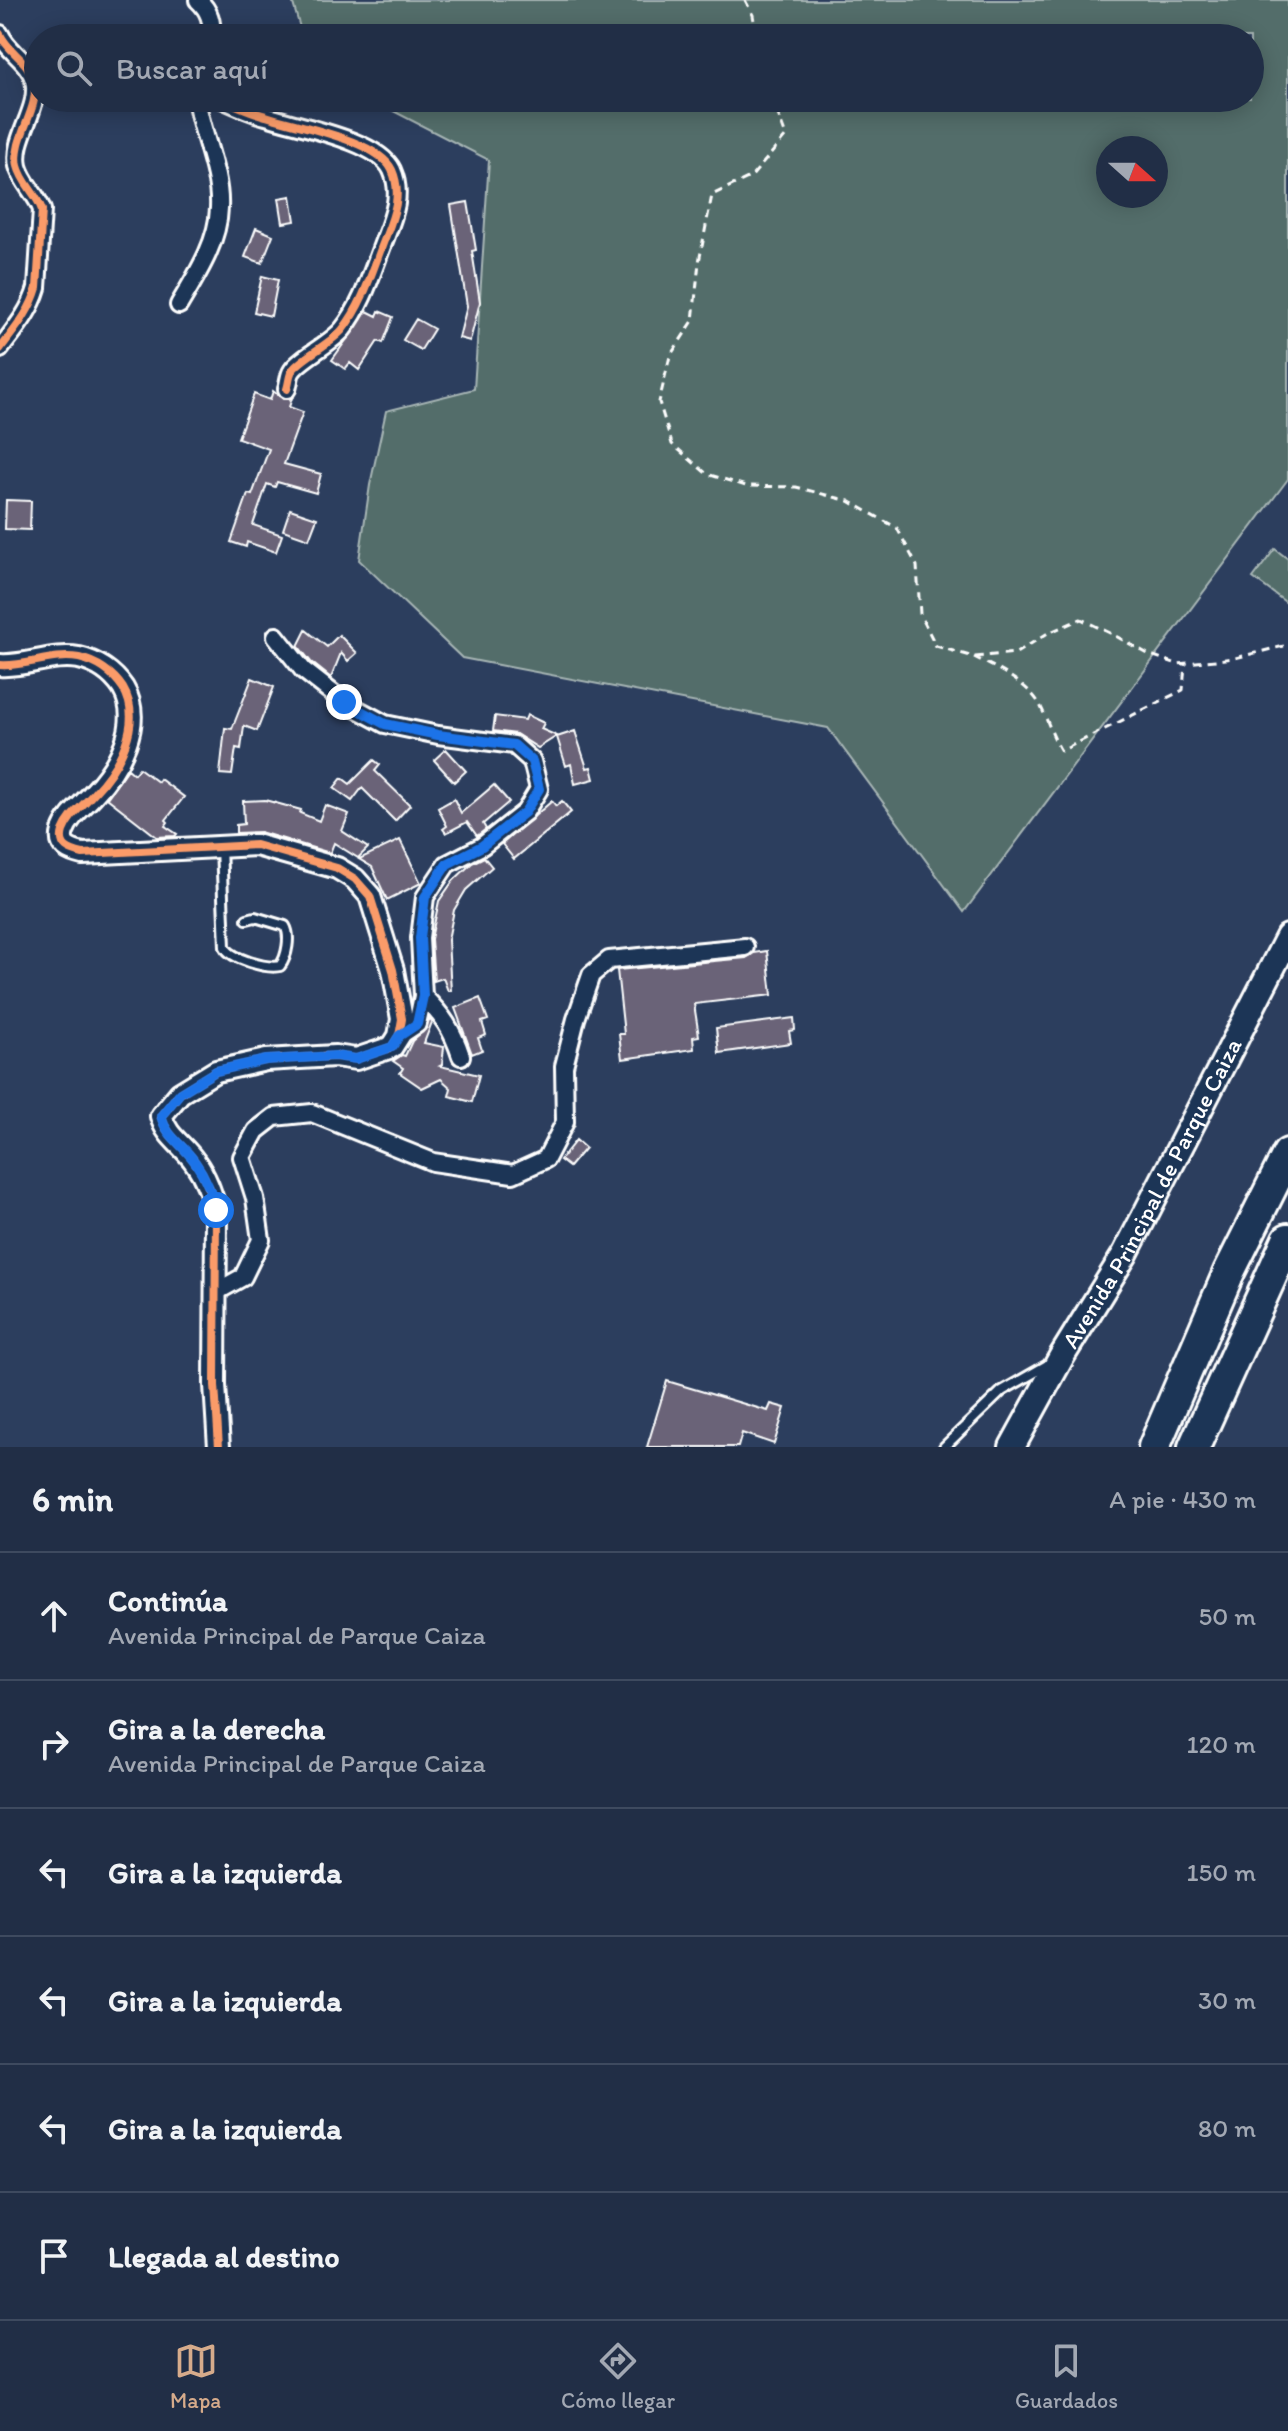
<!DOCTYPE html>
<html lang="es">
<head>
<meta charset="utf-8">
<style>
	body { margin:0; font-family:Itim,sans-serif; background:#2d3a51; color:#f1f3f6 }
	.compass { position:absolute; left:1096px; top:136px; width:72px; height:72px; border-radius:50%; background:#212e46; box-shadow:0 4px 20px #0003; rotate:111deg }
	.stop { position:absolute; width:24px; height:24px; margin:-18px; border:6px solid #1a73e8; border-radius:50%; background:#fff }
	.stop.end { background:#1a73e8; border-color:#fff; box-shadow:0 2px 8px #0008 }
	.list { margin:0; padding:0; list-style:none }
	h2 { display:flex; justify-content:space-between; align-items:center; height:104px; margin:0; padding:0 32px; font-size:34px }
	h2 small { font-size:26px; font-weight:400; color:#a2a8b3 }
	.list li { display:grid; grid-template-columns:52px 1fr auto; gap:24px; align-items:center; box-sizing:border-box; height:128px; padding:0 32px; border-top:2px solid #3e4a5f }
	.list b { display:block; font-size:30px; white-space:nowrap }
	.list p { margin:0; font-size:26px; white-space:nowrap; color:#a2a8b3 }
	.list em { font-size:26px; font-style:normal; color:#a2a8b3 }
	.icon { flex:none; width:44px; height:44px; fill:none; stroke:currentColor; stroke-width:2; stroke-linecap:round; stroke-linejoin:round }
	.map { position:relative; flex:none; width:1288px; height:1447px; overflow:hidden }
	.search { position:absolute; background:#212e46; box-shadow:0 4px 20px #0003; left:24px; right:24px; top:24px; height:88px; display:flex; align-items:center; gap:20px; box-sizing:border-box; padding:0 28px; border-radius:44px; color:#a2a8b3; font-size:30px }
	.sheet { height:872px; background:#212e46 }
	nav { display:flex; justify-content:space-around; align-items:center; box-sizing:border-box; height:112px; border-top:2px solid #3e4a5f; background:#212e46; font-size:22px; color:#a2a8b3 }
	nav a { display:grid; justify-items:center; gap:4px }
	nav .on { color:#d6ab8b }
	.map>svg:first-child { display:block }
	.green { fill:#526d6b; stroke:#a8b6b5; stroke-width:2; fill-rule:evenodd }
	.building { fill:#6a6478; stroke:#fff; stroke-width:2 }
	.lines { fill:none; stroke-linecap:round; stroke-linejoin:round }
	.service-casing { stroke:#fff; stroke-width:14 }
	.minor-casing { stroke:#fff; stroke-width:22 }
	.tertiary-casing { stroke:#fff; stroke-width:26 }
	.secondary-casing { stroke:#fff; stroke-width:30 }
	.motorway-casing { stroke:#fff; stroke-width:36 }
	.path { stroke:#fff; stroke-width:3; stroke-dasharray:8 6; stroke-linecap:butt }
	.service { stroke:#1d3557; stroke-width:8 }
	.minor { stroke:#1d3557; stroke-width:16 }
	.tertiary { stroke:#1d3557; stroke-width:20 }
	.secondary { stroke:#1d3557; stroke-width:24 }
	.motorway { stroke:#1d3557; stroke-width:30 }
	.cycleway-casing { stroke:#1d3557; stroke-width:13 }
	.cycleway { stroke:#fa9b69; stroke-width:8 }
	.route { stroke:#1a73e8; stroke-width:10 }
	.labels { text-anchor:middle; stroke-width:6; stroke-linejoin:round; paint-order:stroke }
	.street-label { font-size:24px; fill:#fff; stroke:#1d3557 }
</style>
</head>
<body>
<div class="map">
<svg width="1288" height="1447" viewBox="0 0 1288 1447">
	<rect width="100%" height="100%" fill="#2c3e5e"/>
	<filter id="ink" filterUnits="userSpaceOnUse"><feTurbulence type="fractalNoise" baseFrequency=".0125" numOctaves="2"/><feDisplacementMap in="SourceGraphic" scale="16" xChannelSelector="R" yChannelSelector="G"/><feConvolveMatrix kernelMatrix="1 2 1 2 8 2 1 2 1" color-interpolation-filters="sRGB"/></filter>
	<g filter="url(#ink)">
		<path class="green" d="M292,0H1288V479L964,912L828,728L462,658L359,560L370,485L386,411L474,389L489,160L368,98H1250V38H303ZM1108,148H1156V196H1108Z
			M1275,549L1288,559V604L1253,578Z"/>
		<path class="building" d="M291,196L295,221L283,223L279,198Z
			M468,202L476,250L472,251L480,302L470,341L459,338L467,306L451,205Z
			M256,228L273,235L262,263L245,257Z
			M262,276L278,280L271,316L254,312Z
			M367,311L377,316L379,311L393,317L383,343L378,341L359,370L350,363L345,369L332,360Z
			M416,319L434,329L421,350L403,340Z
			M273,391L283,399L292,398L289,407L303,412L284,464L321,474L316,493L277,482L275,487L267,484L253,525L282,535L276,552L247,542L246,547L231,542L248,494L252,495L269,449L238,438L254,394L270,400Z
			M6,500L31,501L30,530L5,529Z
			M290,509L317,518L309,539L283,530Z
			M306,630L327,647L339,635L357,653L348,661L341,653L331,678L311,662L298,646Z
			M252,678L274,687L257,731L244,726L241,749L236,748L232,775L220,774L225,728L232,729Z
			M527,715L544,723L541,729L557,736L538,748L516,734L493,731L495,716L525,720Z
			M575,731L587,768L591,767L594,779L575,784L571,764L566,766L557,737Z
			M446,749L466,771L454,782L434,760Z
			M374,760L380,765L375,771L410,805L395,821L362,788L352,801L334,788L342,778L350,784Z
			M139,768L158,782L160,779L184,797L166,820L168,822L165,826L177,834L175,836L157,837L107,798L128,769L134,774Z
			M494,785L509,802L483,824L486,829L477,836L467,822L446,833L443,829L447,826L438,808L454,799L461,813Z
			M265,800L301,810L300,813L319,821L325,805L349,814L342,831L368,848L358,858L334,843L330,853L260,832L236,833V825L244,824L243,801Z
			M552,801L556,806L562,801L571,812L514,859L502,844Z
			M400,840L421,883L387,900L372,867L359,859Z
			M484,857L492,867L466,890L454,910L448,940L451,991H448L443,978L434,981L433,968L431,939L439,901L453,881L472,863Z
			M767,951L772,995L694,1004L699,1036L693,1037L694,1049L622,1059L619,1034H624L617,970L746,958L754,953Z
			M480,998L488,1020L482,1022L486,1035L478,1038L482,1050L472,1054L455,1008Z
			M794,1018L795,1030L789,1031L791,1043L719,1053L716,1028Z
			M429,1019L432,1022L424,1043L444,1047L442,1065L440,1066L479,1075L472,1102L449,1096L451,1088L441,1079L422,1088L400,1073L403,1068L393,1061L402,1055L405,1056L412,1041L427,1027Z
			M576,1140L585,1148L569,1167L560,1160Z
			M667,1381L768,1411L771,1404L785,1408L774,1444L742,1433L738,1447H647Z"/>
		<g class="lines">
			<defs>
				<path id="service" d="M221,847L225,947C231,959 267,969 280,966C287,957 291,936 285,926L255,917L247,919
					M944,1447L1002,1391L1051,1363"/>
				<path id="minor" d="M198,0C210,11 212,21 212,38
					M0,34C7,51 29,61 34,80C41,109 12,137 18,166C22,183 37,194 42,210L37,288C30,312 15,329 0,349
					M220,98C235,105 250,112 266,116C296,126 378,140 392,170C404,197 391,222 382,246C371,275 362,305 343,329C332,343 299,359 292,371C289,375 289,384 287,389
					M179,305C196,276 218,243 219,208C221,173 201,133 196,98
					M276,636L303,670L344,702L385,724L438,735L514,745L532,761L539,789L525,812L482,846L447,864L425,897L420,938L423,996L417,1024L399,1036
					M423,996C443,1016 452,1029 461,1056
					M216,1292L243,1277L261,1240L255,1198L242,1157L256,1131L274,1117L312,1113L433,1162L513,1174L546,1159L565,1122L564,1066L576,1019L591,975L609,960L745,947"/>
				<path id="tertiary" d="M0,665C26,667 53,653 79,658C97,662 113,673 123,688C144,723 118,768 94,793C83,806 69,815 63,831C58,847 70,851 83,854L256,845L337,868L355,879L370,896L393,970L402,1019L399,1036L392,1047L356,1059L335,1056L266,1060L216,1071L180,1093L161,1116C167,1138 182,1143 195,1162C206,1177 211,1193 216,1210L215,1385L219,1447"/>
				<g id="secondary">
					<path id="s1" d="M1012,1447L1062,1356L1125,1254L1288,937"/>
				</g>
				<path id="motorway" d="M1154,1447L1229,1272L1288,1154
					M1194,1447L1288,1239"/>
			</defs>
			<use href="#service" class="service-casing"/>
			<use href="#minor" class="minor-casing"/>
			<use href="#tertiary" class="tertiary-casing"/>
			<use href="#secondary" class="secondary-casing"/>
			<use href="#motorway" class="motorway-casing"/>
			<path class="path" d="M745,0L753,15L757,38
				M772,98L786,136L752,176L712,195L699,262L693,321L670,356L659,402L672,444L707,474L746,486L796,487L849,501L897,528L917,566L920,614L936,646L974,657L1016,653L1048,633L1081,619L1112,634L1148,654L1177,664L1235,658L1288,645
				M974,657C996,668 1028,683 1040,705C1048,721 1052,736 1061,751L1183,690L1185,664"/>
			<use href="#service" class="service"/>
			<use href="#minor" class="minor"/>
			<use href="#tertiary" class="tertiary"/>
			<use href="#secondary" class="secondary"/>
			<use href="#motorway" class="motorway"/>
			<defs>
				<path id="cycleway" d="M0,34C7,51 29,61 34,80C41,109 12,137 18,166C22,183 37,194 42,210L37,288C30,312 15,329 0,349
					M220,98C235,105 250,112 266,116C296,126 378,140 392,170C404,197 391,222 382,246C371,275 362,305 343,329C332,343 299,359 292,371C289,375 289,384 287,389
					M0,665C26,667 53,653 79,658C97,662 113,673 123,688C144,723 118,768 94,793C83,806 69,815 63,831C58,847 70,851 83,854L256,845L337,868L355,879L370,896L393,970L402,1019L399,1036L392,1047L356,1059L335,1056L266,1060L216,1071L180,1093L161,1116C167,1138 182,1143 195,1162C206,1177 211,1193 216,1210L215,1385L219,1447"/>
			</defs>
			<use href="#cycleway" class="cycleway-casing"/>
			<use href="#cycleway" class="cycleway"/>
		</g>
	</g>
	<g class="lines" filter="url(#ink)">
		<path class="route" d="M216,1210C211,1192 206,1177 195,1162C183,1144 167,1138 161,1116L180,1093L216,1071L266,1060L335,1056L356,1059L392,1047L399,1036L417,1024L423,996L420,938L425,897L447,864L482,846L525,812L539,789L532,761L514,745L438,735L385,724L344,702"/>
	</g>
	<g class="labels">
		<g class="street-label">
			<text dy="8" stroke="none"><textPath href="#s1" startOffset="290">Avenida Principal de Parque Caiza</textPath></text>
		</g>
	</g>
</svg>
<svg class="compass" viewBox="-18 -18 36 36"><path d="M0-13l5 13h-10z" fill="#e53935"/><path d="M0 13l5-13h-10z" fill="#a2a8b3"/></svg>
<div class="stop" style="left:216px;top:1210px"></div>
<div class="stop end" style="left:344px;top:702px"></div>
<div class="search"><svg class="icon" aria-label="search" viewBox="0 0 24 24"><circle cx="10" cy="10" r="6"/><path d="M15 15l6 6"/></svg>Buscar aquí</div>
</div>
<section class="sheet">
<h2>6 min<small>A pie · 430 m</small></h2>
<ul class="list">
<li><svg class="icon" aria-label="ahead" viewBox="0 0 24 24"><path d="M12 20V5M6 11l6-6 6 6"/></svg><div><b>Continúa</b><p>Avenida Principal de Parque Caiza</p></div><em>50 m</em></li>
<li><svg class="icon" aria-label="right" viewBox="0 0 24 24"><path d="M7 20v-9h11M14 6l5 5-5 5"/></svg><div><b>Gira a la derecha</b><p>Avenida Principal de Parque Caiza</p></div><em>120 m</em></li>
<li><svg class="icon" aria-label="left" viewBox="0 0 24 24"><path d="M17 20v-9H6M10 6l-5 5 5 5"/></svg><div><b>Gira a la izquierda</b></div><em>150 m</em></li>
<li><svg class="icon" aria-label="left" viewBox="0 0 24 24"><path d="M17 20v-9H6M10 6l-5 5 5 5"/></svg><div><b>Gira a la izquierda</b></div><em>30 m</em></li>
<li><svg class="icon" aria-label="left" viewBox="0 0 24 24"><path d="M17 20v-9H6M10 6l-5 5 5 5"/></svg><div><b>Gira a la izquierda</b></div><em>80 m</em></li>
<li><svg class="icon" aria-label="arrive" viewBox="0 0 24 24"><path d="M6 21V4h12l-3 4 3 4H6"/></svg><div><b>Llegada al destino</b></div></li>
</ul>
</section>
<nav>
<a class="on"><svg class="icon" aria-label="map" viewBox="0 0 24 24"><path d="M3 6l6-2 6 2 6-2v14l-6 2-6-2-6 2zM9 4v14M15 6v14"/></svg>Mapa</a>
<a><svg class="icon" aria-label="directions" viewBox="0 0 24 24"><path d="M12 3l9 9-9 9-9-9zM9 14v-3h6M13 9l2 2-2 2"/></svg>Cómo llegar</a>
<a><svg class="icon" aria-label="saved" viewBox="0 0 24 24"><path d="M7 4h10v16l-5-4-5 4z"/></svg>Guardados</a>
</nav>
</body>
</html>
